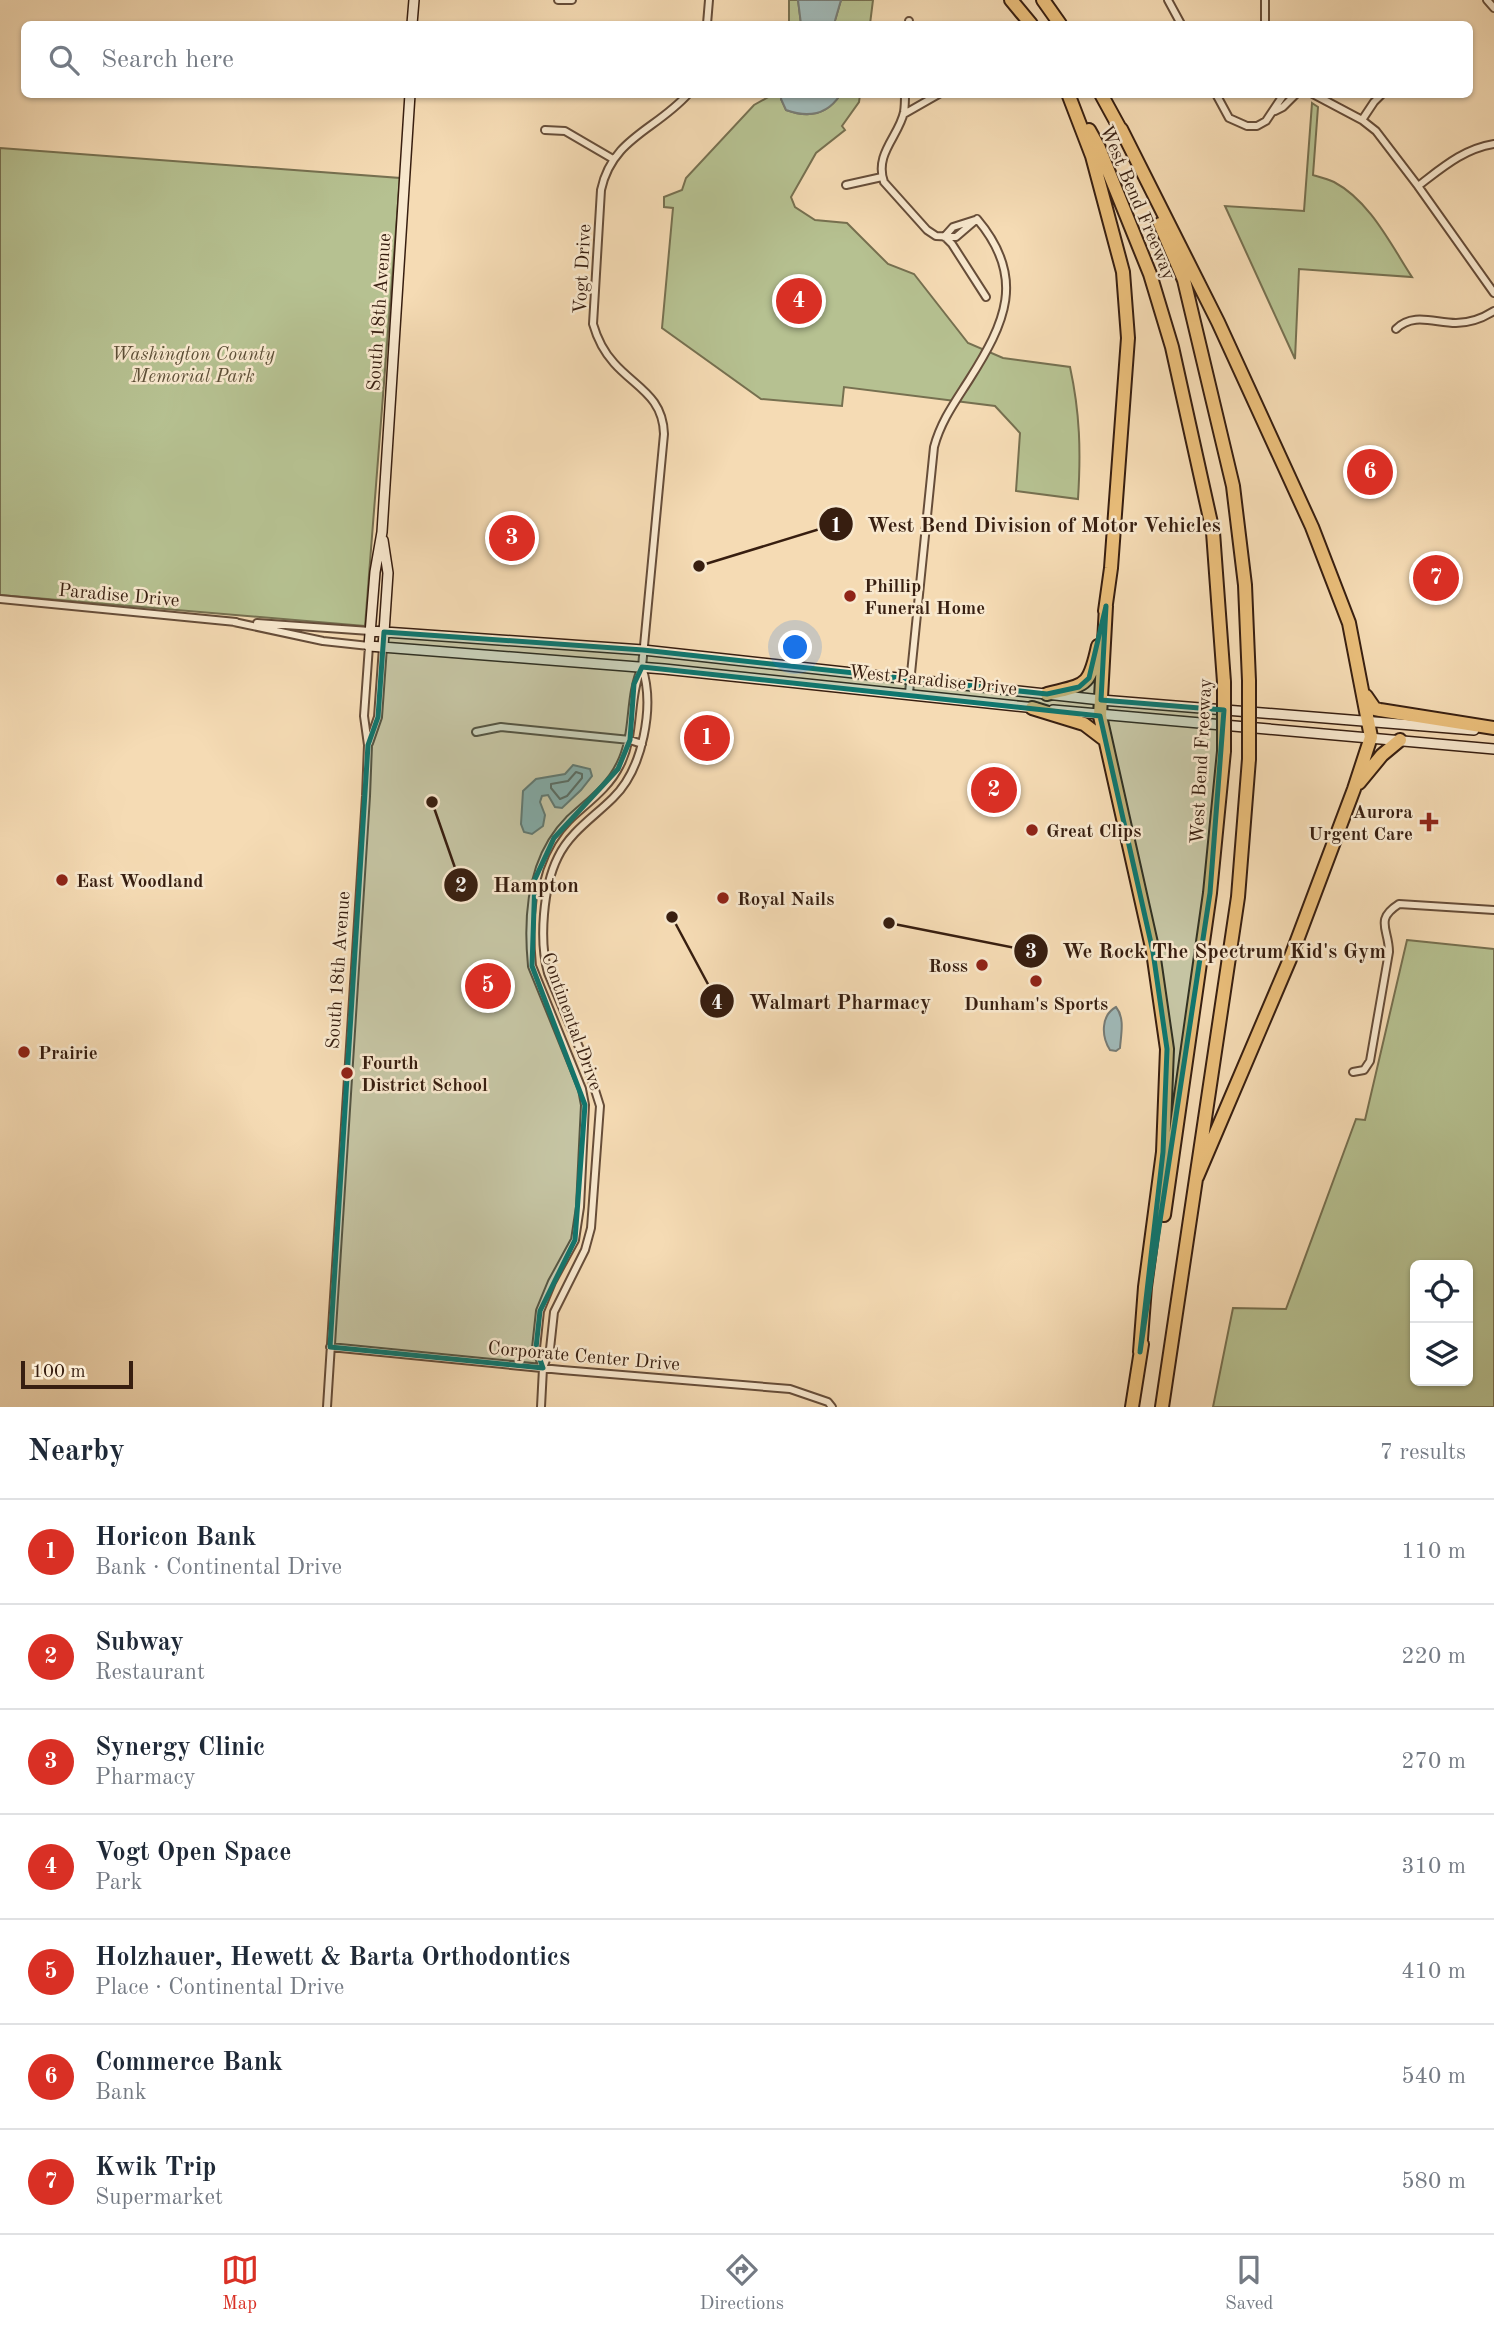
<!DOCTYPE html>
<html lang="en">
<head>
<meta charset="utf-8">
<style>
	body { margin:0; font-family:"Old Standard TT",serif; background:#f6f6f7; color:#1f2937 }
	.controls { position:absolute; right:21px; bottom:21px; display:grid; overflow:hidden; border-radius:10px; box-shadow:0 2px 5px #0004 }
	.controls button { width:63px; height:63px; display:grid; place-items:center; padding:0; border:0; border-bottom:2px solid #e0e1e3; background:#fff; color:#1f2937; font:35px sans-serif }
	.scale { position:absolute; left:21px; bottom:18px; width:112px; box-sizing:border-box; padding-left:7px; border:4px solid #371e10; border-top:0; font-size:19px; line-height:24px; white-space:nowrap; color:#371e10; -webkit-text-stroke:5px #f8e8ce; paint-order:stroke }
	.you { position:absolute; left:796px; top:648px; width:24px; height:24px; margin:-18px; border:5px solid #fff; border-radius:50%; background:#1a73e8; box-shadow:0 0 0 10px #1a73e833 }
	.badge { display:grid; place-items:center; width:46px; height:46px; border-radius:50%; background:#d93025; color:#fff; font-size:23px; font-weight:700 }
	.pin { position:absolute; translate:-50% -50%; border:4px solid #fff; box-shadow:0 2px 7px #0006 }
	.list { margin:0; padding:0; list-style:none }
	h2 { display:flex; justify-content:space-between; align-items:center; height:91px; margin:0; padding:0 28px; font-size:30px }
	h2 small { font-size:23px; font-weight:400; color:#747a83 }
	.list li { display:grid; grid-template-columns:46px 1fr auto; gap:21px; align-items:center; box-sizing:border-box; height:105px; padding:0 28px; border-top:2px solid #e0e1e3 }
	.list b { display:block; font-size:26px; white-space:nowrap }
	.list p { margin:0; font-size:23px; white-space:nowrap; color:#747a83 }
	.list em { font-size:23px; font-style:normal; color:#747a83 }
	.icon { flex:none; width:38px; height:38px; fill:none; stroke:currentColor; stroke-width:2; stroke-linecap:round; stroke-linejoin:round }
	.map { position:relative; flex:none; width:1494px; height:1407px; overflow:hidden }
	.search { position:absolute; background:#fff; box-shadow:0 2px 5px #0004; left:21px; right:21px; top:21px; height:77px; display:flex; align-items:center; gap:18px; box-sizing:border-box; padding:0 24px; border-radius:10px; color:#747a83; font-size:26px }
	.sheet { height:826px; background:#fff }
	nav { display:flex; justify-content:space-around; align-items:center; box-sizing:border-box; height:98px; border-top:2px solid #e0e1e3; background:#fff; font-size:19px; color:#747a83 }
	nav a { display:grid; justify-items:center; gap:4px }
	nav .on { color:#d93025 }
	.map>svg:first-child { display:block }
	.green { fill:#b6c191; stroke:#767050; stroke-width:2; fill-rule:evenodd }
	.water { fill:#a0b9b8; stroke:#767b75; stroke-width:2 }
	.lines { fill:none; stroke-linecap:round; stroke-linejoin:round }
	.shore { stroke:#6c6c64; stroke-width:2 }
	.street-casing { stroke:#664d39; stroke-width:10 }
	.secondary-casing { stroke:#371e10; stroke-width:12 }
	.highway-casing { stroke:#371e10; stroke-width:16 }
	.street { stroke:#f8e8ce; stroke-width:6 }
	.secondary { stroke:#f8e8ce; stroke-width:9 }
	.highway { stroke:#eabe7a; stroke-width:12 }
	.highway-bridge-casing { stroke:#371e10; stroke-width:16; stroke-linecap:butt }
	.highway-bridge { stroke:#eabe7a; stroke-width:12 }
	.marked { fill:#0f766e; fill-opacity:0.2; stroke:#0f766e; stroke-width:5; stroke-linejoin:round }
	.poi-dot { fill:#8f2418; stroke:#f8e8ce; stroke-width:2.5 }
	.labels { text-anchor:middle; stroke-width:5; stroke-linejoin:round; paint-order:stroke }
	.street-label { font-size:19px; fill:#371e10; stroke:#f8e8ce }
	.park-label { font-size:19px; font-style:italic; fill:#5d4f37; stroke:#f8e8ce }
	.poi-label { font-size:19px; font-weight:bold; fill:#371e10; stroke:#f8e8ce; text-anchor:start }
	.leader { fill:none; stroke:#371e10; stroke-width:2.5 }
	.callout-dot { fill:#371e10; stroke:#f8e8ce; stroke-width:2.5 }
	.mark-label { font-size:21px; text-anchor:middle; font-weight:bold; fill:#fff }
	.callout-label { font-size:21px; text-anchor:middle; font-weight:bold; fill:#371e10; stroke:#f8e8ce; stroke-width:5; stroke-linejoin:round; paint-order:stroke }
</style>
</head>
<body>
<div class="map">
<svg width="1494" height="1407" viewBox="0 0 1494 1407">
	<rect width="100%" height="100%" fill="#f5dbb4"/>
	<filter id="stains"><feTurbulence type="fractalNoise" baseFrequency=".00286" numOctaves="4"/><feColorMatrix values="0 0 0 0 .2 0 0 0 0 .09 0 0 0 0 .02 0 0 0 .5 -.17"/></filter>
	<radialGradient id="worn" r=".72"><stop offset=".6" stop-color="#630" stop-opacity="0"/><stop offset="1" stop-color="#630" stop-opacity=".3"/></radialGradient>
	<path class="green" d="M789,0H798L801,24H789Z
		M841,0H873L870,24H834Z
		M772,95H782L781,99L786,110C808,118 827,115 840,95H860L859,102L842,126L845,130L816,153L791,197L795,207L815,220L847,223L888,264L914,274L968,343L1003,358L1070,367C1080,413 1081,452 1078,499L1016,491L1020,433L995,406L844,387L842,406L761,399L662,328L673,208L664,207V197L682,190L686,178L754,105Z
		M1312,103L1318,107L1313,175C1320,177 1328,179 1334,182C1370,201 1391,245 1412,277L1299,269L1295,359L1225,206L1304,211Z
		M0,148L400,178L365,626L0,595Z
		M1407,940L1494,949V1407H1213L1233,1308L1286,1309L1356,1119L1365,1120ZM1415,1265H1468V1381H1415Z"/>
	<path class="water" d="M798,0H841L834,24H801Z
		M782,95V94L840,95C827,115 808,118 786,110L781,99Z
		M573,765L590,769L592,776L581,790L562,808L555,807L548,795L542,796L540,802L545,815L543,826L532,834L524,832L521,824L523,791L536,779L565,774Z
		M1116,1007C1125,1018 1121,1034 1120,1048L1116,1051L1110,1050C1101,1036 1101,1015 1116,1007Z"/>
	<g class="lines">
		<path class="shore" d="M576,772L582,774V778L567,796L560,799L551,788V784L568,781Z"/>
		<defs>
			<path id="street" d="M558,0H572
				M1168,0L1181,24
				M1265,0V24
				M1487,0L1494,8
				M707,24L709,0
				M909,24V21
				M905,94C905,100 905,106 904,112C899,136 874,154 884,182L927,230L936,236L956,237L977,219
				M1216,94L1229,118L1247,126H1257L1266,121L1284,94
				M1313,94L1362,120L1376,131L1418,186L1494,293
				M1275,111L1283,107L1296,94
				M904,114L939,94
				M1362,120L1374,102L1382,94
				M545,130L565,131L613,159
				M846,185L882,177
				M1418,186C1442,168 1463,149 1494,144
				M944,237L953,227L975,220
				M946,238L952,244L986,297
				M1396,329C1413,312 1435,323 1456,323C1470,323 1483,318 1494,311
				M0,599L236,622
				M234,622L323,641L369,646L364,716L368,745L366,796L327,1407
				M257,623L370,631
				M909,693L934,447C941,421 955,402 969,380C1005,323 1027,278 977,219
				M476,732L501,727L630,740L642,744
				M369,743L378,717L383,647
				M1353,1072L1364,1070L1370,1061L1389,952C1389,929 1374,920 1399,904L1494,910
				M330,1347L562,1370L790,1389L828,1402L832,1407
				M543,1368L536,1348L540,1311L552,1282L575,1240L580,1207L585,1105L582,1089L532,966C527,915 531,858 569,820C587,803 609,788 620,765C636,734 628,698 642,667L664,434C663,396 635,387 614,363C604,352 597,338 593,324L601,190C612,138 656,130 688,94
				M541,1407L543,1368L550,1349L554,1312L585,1250L591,1228L600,1106L589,1071L548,973C539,941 543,887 558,857C570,832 594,817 613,798C643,769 655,706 642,667"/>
			<path id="secondary" d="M412,24L414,0
				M410,94L382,532L375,572L369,646L664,669L1036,708
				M383,540L388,573L383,647
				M370,631L643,650L1101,700L1474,730
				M1053,710L1494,749"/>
			<path id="highway" d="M1011,0L1031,24
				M1043,0L1060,24
				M1101,94L1124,136
				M1069,96L1092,156L1123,272L1128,338L1111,568L1105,611
				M1121,129L1218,322L1312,527L1349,623L1371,737L1354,789L1290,959L1197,1177
				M1089,130L1099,148L1150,274L1172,347L1213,532L1224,682
				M1160,224L1184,280L1233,486L1245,585L1249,681
				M1106,606L1100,716L1153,952L1167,1049L1163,1152L1145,1287L1140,1352
				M1047,694C1086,684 1089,688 1098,646
				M1366,696L1375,709L1380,710L1494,728
				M1032,708L1084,724L1105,740
				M1359,783L1382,755L1400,740
				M1164,1215L1210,893L1224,751
				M1132,1407L1142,1344
				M1162,1407L1238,897L1249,759"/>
		</defs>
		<use href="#street" class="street-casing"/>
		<use href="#secondary" class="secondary-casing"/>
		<use href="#highway" class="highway-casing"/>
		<use href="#street" class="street"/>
		<use href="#secondary" class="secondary"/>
		<use href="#highway" class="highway"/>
		<defs>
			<path id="highway-bridge" d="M1249,681V759
				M1224,751V682"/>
		</defs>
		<use href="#highway-bridge" class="highway-bridge-casing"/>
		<use href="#highway-bridge" class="highway-bridge"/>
	</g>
	<path class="marked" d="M1106,606L1101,700L1224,710L1210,893L1140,1352L1163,1152L1167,1049L1153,952L1100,716L642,667L634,684L630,740L618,769L554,838L535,879L532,966L585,1105L575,1240L540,1311L536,1348L543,1368L330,1347L368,745L378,717L384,632L643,650L1047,694L1079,687L1089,678Z"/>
	<g class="poi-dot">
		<circle cx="850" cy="596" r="7"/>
		<path d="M1425.5 811.5h7v7h7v7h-7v7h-7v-7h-7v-7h7z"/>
		<circle cx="1032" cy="830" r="7"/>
		<circle cx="62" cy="880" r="7"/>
		<circle cx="723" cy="898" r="7"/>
		<circle cx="982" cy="965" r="7"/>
		<circle cx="1036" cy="981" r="7"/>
		<circle cx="24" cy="1052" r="7"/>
		<circle cx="347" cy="1073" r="7"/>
	</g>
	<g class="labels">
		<g class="street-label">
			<text transform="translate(1139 202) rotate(67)" y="7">West Bend Freeway</text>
			<text transform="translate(581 269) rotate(-87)" y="7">Vogt Drive</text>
			<text transform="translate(378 312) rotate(-86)" y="7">South 18th Avenue</text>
			<text transform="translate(119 594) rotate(5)" y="7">Paradise Drive</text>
			<text transform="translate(933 679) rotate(6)" y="7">West Paradise Drive</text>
			<text transform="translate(1200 761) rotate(-87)" y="7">West Bend Freeway</text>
			<text transform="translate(337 970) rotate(-86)" y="7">South 18th Avenue</text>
			<text transform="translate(573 1021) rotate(70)" y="7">Continental Drive</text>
			<text transform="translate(584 1355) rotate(5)" y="7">Corporate Center Drive</text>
		</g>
		<g class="park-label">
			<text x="193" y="360">Washington County<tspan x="193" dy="22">Memorial Park</tspan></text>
		</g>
		<g class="poi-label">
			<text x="864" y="592">Phillip<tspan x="864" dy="22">Funeral Home</tspan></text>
			<text x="1413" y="818" text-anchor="end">Aurora<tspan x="1413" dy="22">Urgent Care</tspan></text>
			<text x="1046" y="837">Great Clips</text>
			<text x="76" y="887">East Woodland</text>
			<text x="737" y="905">Royal Nails</text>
			<text x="968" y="972" text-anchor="end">Ross</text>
			<text x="1036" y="1010" text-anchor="middle">Dunham's Sports</text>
			<text x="38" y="1059">Prairie</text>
			<text x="361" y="1069">Fourth<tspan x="361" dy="22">District School</tspan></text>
		</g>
	</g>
	<path class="leader" d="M699 566L836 524M432 802L461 885M889 923L1031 951M672 917L717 1001"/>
	<g class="callout-dot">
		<circle cx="699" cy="566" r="7"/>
		<circle cx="432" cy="802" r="7"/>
		<circle cx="889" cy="923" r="7"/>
		<circle cx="672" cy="917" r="7"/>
		<circle cx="836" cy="524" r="18"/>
		<circle cx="461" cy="885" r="18"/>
		<circle cx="1031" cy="951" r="18"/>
		<circle cx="717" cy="1001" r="18"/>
	</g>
	<g class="mark-label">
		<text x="836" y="532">1</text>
		<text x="461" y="892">2</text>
		<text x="1031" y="958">3</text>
		<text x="717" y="1009">4</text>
	</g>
	<g class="callout-label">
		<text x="1044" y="532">West Bend Division of Motor Vehicles</text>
		<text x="536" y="892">Hampton</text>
		<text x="1224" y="958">We Rock The Spectrum Kid's Gym</text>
		<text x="840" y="1009">Walmart Pharmacy</text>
	</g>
	<rect width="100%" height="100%" filter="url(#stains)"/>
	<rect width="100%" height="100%" fill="url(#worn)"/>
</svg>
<div class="controls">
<button><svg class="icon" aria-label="locate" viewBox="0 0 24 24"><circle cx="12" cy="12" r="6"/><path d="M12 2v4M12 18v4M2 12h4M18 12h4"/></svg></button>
<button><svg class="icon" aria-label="layers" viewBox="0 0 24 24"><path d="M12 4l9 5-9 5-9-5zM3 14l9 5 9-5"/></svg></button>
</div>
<div class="scale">100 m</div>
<div class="you"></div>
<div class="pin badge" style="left:707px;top:738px">1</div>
<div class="pin badge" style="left:994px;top:790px">2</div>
<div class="pin badge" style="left:512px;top:538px">3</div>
<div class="pin badge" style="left:799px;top:301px">4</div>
<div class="pin badge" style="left:488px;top:986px">5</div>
<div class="pin badge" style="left:1370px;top:472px">6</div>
<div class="pin badge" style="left:1436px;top:578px">7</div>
<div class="search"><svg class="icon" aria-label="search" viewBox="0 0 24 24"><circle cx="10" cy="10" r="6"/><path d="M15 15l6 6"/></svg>Search here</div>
</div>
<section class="sheet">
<h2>Nearby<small>7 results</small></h2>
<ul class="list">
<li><span class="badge">1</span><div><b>Horicon Bank</b><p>Bank · Continental Drive</p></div><em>110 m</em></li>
<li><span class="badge">2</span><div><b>Subway</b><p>Restaurant</p></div><em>220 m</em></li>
<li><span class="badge">3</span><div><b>Synergy Clinic</b><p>Pharmacy</p></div><em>270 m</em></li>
<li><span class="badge">4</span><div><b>Vogt Open Space</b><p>Park</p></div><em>310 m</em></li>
<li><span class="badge">5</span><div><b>Holzhauer, Hewett &amp; Barta Orthodontics</b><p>Place · Continental Drive</p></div><em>410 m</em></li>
<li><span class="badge">6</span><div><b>Commerce Bank</b><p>Bank</p></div><em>540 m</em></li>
<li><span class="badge">7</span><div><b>Kwik Trip</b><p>Supermarket</p></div><em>580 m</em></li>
</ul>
</section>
<nav>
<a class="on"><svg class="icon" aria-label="map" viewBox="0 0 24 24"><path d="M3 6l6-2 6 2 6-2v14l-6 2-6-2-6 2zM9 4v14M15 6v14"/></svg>Map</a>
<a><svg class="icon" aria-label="directions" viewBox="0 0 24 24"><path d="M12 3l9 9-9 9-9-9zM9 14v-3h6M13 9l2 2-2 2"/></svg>Directions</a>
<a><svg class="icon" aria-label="saved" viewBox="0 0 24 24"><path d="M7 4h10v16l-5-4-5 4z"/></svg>Saved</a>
</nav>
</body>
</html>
